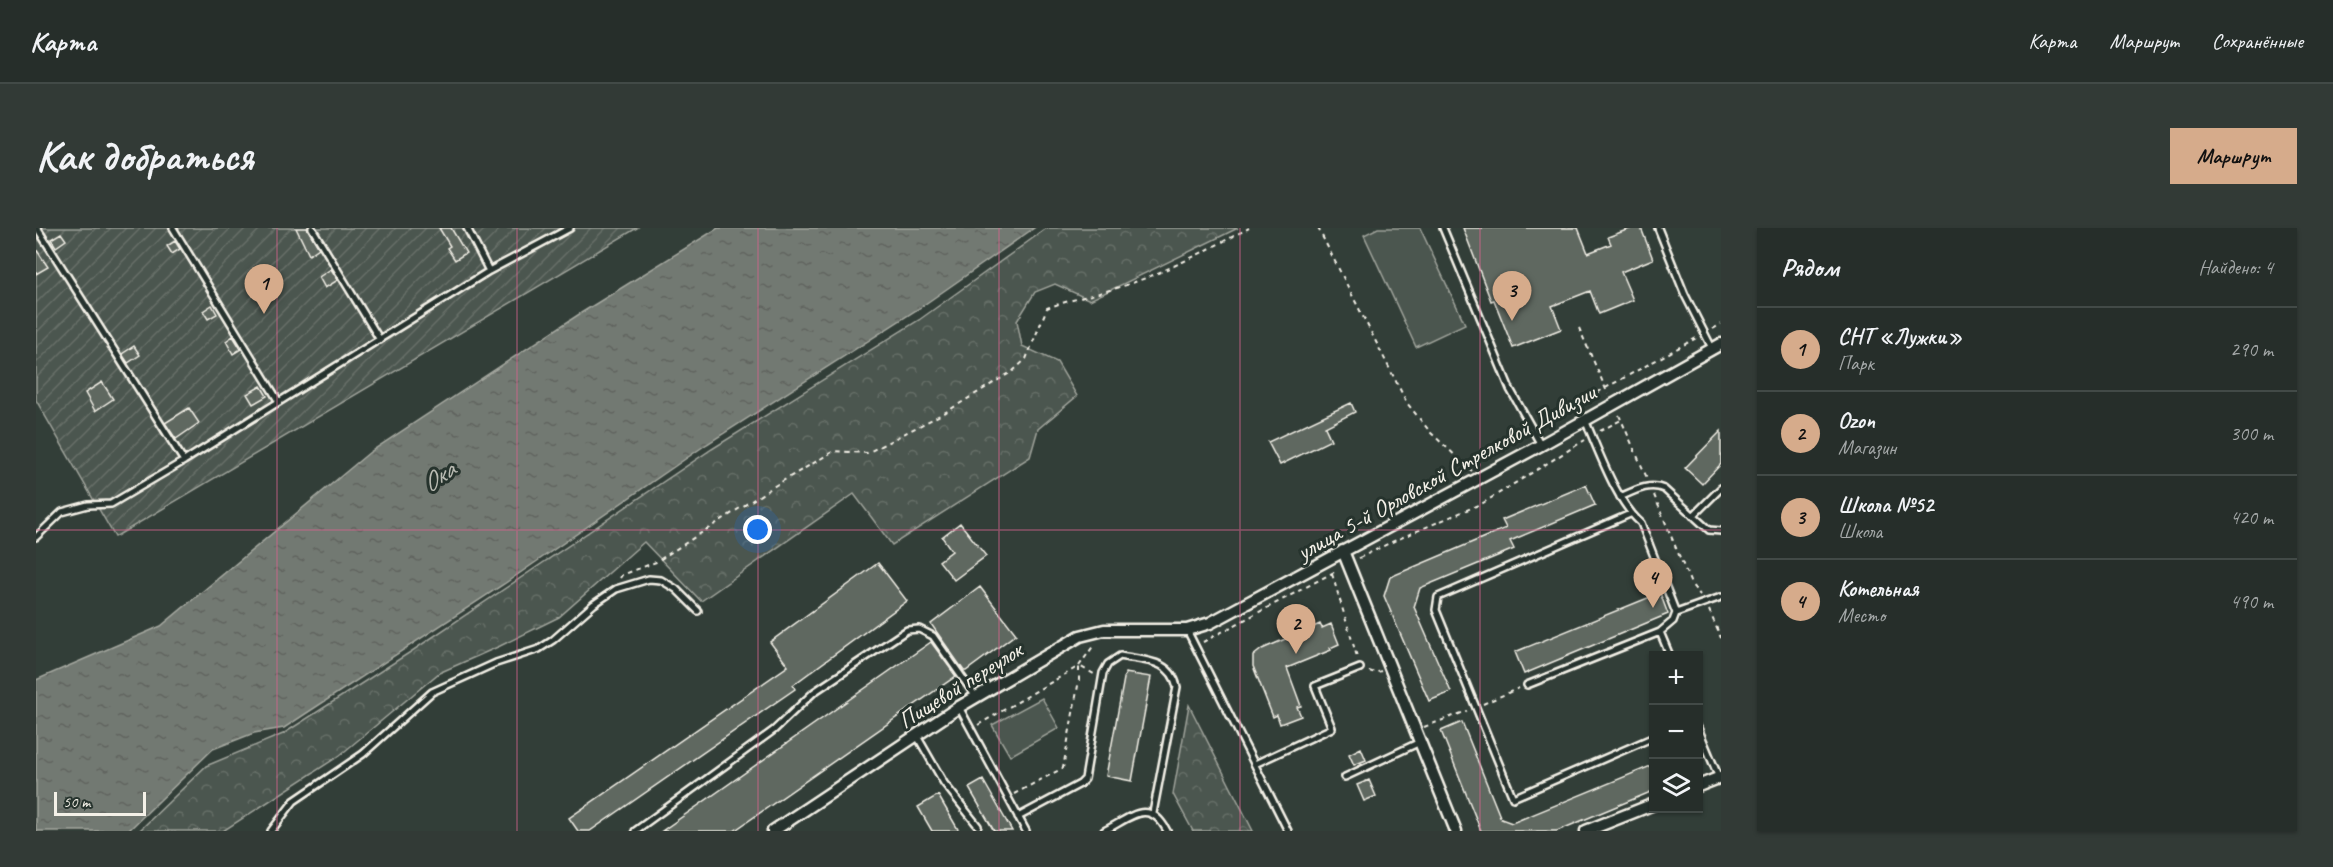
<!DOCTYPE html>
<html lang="ru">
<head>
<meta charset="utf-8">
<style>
	body { margin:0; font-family:Caveat,sans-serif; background:#323a36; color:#f1f3f6 }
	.controls { position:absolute; right:18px; bottom:18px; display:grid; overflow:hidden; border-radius:0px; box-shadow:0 2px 4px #0004 }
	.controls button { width:54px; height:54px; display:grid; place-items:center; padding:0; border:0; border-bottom:2px solid #424a47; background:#262e2a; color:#f1f3f6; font:30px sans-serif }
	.scale { position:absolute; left:18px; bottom:15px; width:92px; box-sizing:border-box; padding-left:6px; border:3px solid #f4f1e8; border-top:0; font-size:16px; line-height:21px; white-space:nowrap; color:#f4f1e8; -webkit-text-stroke:4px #26332d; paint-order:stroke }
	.you { position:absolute; left:722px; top:302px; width:21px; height:21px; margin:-15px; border:4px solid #fff; border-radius:50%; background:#1a73e8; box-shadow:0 0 0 9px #1a73e833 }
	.badge { display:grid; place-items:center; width:39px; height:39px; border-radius:50%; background:#d6ab8b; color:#111; font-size:20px; font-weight:700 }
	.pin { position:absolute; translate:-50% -50px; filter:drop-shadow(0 2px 3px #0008) }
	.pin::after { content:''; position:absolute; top:32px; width:21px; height:18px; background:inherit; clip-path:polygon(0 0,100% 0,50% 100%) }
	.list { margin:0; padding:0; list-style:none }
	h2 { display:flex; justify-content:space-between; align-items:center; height:78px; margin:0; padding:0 24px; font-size:26px }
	h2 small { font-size:20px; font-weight:400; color:#a4a8a8 }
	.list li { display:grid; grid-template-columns:39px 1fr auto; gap:18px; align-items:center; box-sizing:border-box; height:84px; padding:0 24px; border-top:2px solid #424a47 }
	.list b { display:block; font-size:22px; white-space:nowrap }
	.list p { margin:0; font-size:20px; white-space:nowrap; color:#a4a8a8 }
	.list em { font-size:20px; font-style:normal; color:#a4a8a8 }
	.icon { flex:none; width:33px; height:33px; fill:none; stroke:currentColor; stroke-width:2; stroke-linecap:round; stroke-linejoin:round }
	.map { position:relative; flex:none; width:1685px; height:603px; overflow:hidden; border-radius:0px }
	header { display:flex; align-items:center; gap:36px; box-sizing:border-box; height:84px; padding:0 30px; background:#262e2a; border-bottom:2px solid #424a47 }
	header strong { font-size:28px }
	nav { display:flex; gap:33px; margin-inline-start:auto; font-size:21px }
	.intro { display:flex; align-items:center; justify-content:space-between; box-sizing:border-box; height:144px; padding:0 36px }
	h1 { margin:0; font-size:42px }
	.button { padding:15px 27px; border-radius:0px; background:#d6ab8b; color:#111; font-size:21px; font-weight:700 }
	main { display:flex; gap:36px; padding:0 36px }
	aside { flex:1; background:#262e2a; border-radius:0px; box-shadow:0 2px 4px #0004 }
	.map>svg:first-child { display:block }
	.grass { fill:#4c564f; stroke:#a0a49c; stroke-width:1.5 }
	.forest { fill:url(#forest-crowns); stroke:#a0a49c; stroke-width:1.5 }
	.garden { fill:url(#garden-furrows); stroke:#a0a49c; stroke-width:1.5 }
	.water { fill:url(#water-ripples); stroke:#a6a9a1; stroke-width:1.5 }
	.building { fill:#5f6861; stroke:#f4f1e8; stroke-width:1.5 }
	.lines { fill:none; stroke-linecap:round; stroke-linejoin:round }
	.lane-casing { stroke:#f4f1e8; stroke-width:10 }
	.street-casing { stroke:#f4f1e8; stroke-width:15 }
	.path { stroke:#f4f1e8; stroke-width:2; stroke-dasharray:4.5 4.5; stroke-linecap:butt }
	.lane { stroke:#26332d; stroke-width:5 }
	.street { stroke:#26332d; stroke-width:10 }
	.grid { fill:none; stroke:#d4648c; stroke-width:1.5; stroke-opacity:0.55 }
	.labels { text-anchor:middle; stroke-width:6; stroke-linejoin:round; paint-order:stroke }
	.street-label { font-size:24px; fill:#f4f1e8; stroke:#26332d }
	.water-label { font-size:26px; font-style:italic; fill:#babbb3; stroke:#26332d }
</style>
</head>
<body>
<header>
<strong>Карта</strong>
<nav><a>Карта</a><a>Маршрут</a><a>Сохранённые</a></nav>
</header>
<div class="intro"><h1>Как добраться</h1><a class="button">Маршрут</a></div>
<main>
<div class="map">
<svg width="1685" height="603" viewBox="0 0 1685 603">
	<defs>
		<pattern id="forest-crowns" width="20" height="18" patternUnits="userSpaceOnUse" patternTransform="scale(1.5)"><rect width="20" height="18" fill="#4c564f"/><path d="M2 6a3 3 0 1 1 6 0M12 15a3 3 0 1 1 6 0" fill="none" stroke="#666f68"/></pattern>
		<pattern id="garden-furrows" width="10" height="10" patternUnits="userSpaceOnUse" patternTransform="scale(1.5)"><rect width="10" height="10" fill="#4c564f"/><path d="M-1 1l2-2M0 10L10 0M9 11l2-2" fill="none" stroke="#666f68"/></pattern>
		<pattern id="water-ripples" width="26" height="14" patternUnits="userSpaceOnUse" patternTransform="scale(1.5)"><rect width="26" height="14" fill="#727972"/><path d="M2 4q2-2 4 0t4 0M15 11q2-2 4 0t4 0" fill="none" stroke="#60635e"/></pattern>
	</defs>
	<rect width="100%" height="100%" fill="#323e38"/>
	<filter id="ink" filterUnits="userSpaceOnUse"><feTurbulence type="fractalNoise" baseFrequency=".0167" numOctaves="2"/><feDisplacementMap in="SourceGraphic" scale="12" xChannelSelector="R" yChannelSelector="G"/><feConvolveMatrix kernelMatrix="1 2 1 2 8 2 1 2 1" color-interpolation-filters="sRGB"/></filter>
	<g filter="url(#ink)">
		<path class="grass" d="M1342,0H1384L1429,96L1380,119L1328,7Z
			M1006,470L1023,500L974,528L956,497Z"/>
		<path class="forest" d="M1011,0H1202L1054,72L1019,56L999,64L981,93L986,118L1021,134L1041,168L1002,201L994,229L856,317L818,266L665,373L608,314L523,389L464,418L403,445L303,528L187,603H103L170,538L247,506L376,423L676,221L883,92Z
			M1153,477L1217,603H1157L1137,566Z"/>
		<path class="garden" d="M0,0H601L79,309L0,172Z"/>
		<path class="water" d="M682,0H998L882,81L671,216L468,356L248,500L218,505L177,521L92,603H0V452L125,398L334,224L545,85Z"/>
		<path class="building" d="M260,0H271L283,20L273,27Z
			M403,0H415L430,25L419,32L411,20L414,18Z
			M1427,0H1542L1552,25L1575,16L1572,9L1596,0H1605L1617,31L1585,44L1597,72L1563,86L1554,63L1516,78L1525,101L1477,120L1458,72L1455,73Z
			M25,5L30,12L20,19L15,11Z
			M139,13L144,21L136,26L131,18Z
			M0,21L12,39L0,46Z
			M295,41L302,52L289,60L283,49Z
			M176,77L181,86L172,91L167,83Z
			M197,108L205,121L197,126L190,113Z
			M98,118L104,127L92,135L86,126Z
			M66,154L77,171L59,183L49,165Z
			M225,158L231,168L217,176L211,166Z
			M1315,175L1319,184L1289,199L1295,212L1244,237L1232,214Z
			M153,180L163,195L140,211L129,195Z
			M1685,203V236L1666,256L1649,240Z
			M1550,257L1559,277L1474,313L1478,321L1384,360L1378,379L1415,464L1393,473L1348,368L1354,349L1470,300L1466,292Z
			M924,295L950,328L918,352L903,333L916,323L906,309Z
			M842,335L871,373L757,457L759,461L554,603H542L533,590L752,438L734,414Z
			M944,359L980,406L930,443H928L895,396Z
			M1624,365L1632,386L1488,446L1479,424Z
			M1284,396L1286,400L1295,396L1303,416L1294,420L1295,422L1251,440L1265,478L1261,479L1265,488L1244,496L1241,487L1237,489L1217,438V428L1226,421Z
			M895,414L920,448L698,603H626Z
			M1089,445L1115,449L1096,553L1070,548Z
			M1426,494L1465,591L1476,595L1617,537V563L1521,603H1445L1405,503Z
			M1325,520L1330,532L1318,537L1313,526Z
			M947,552L976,603H958L933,560Z
			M1333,552L1340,568L1328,573L1321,557Z
			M902,567L923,603H896L882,579Z"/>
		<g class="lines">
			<defs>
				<path id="lane" d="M1,0L148,233L453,43L534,0
					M137,0L243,174
					M276,0L344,112
					M431,0L453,43
					M1407,0L1474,161L1505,217
					M1622,0L1649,67L1676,120
					M1549,192C1563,223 1580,274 1605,295L1640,385L1637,393L1624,404L1634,428
					M1584,269C1598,263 1613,254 1628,261L1673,302L1685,303
					M1594,286L1402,369L1400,382L1477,570L1618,509
					M1657,288L1685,260
					M0,309L26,284L52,277L75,276L148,233
					M1640,385L1685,369
					M1151,402L1252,603
					M1491,457L1624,404
					M923,479L990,603
					M1662,500L1683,550
					M881,508L908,555L942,598
					M1219,536L1296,500L1279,458L1324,440
					M1309,549L1384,514
					M982,589L1044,556L1049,551L1067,445L1072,436L1084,428C1108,433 1135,431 1141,459L1117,585
					M235,603L258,573L327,526L396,464L460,435L503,421L517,412L558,376L580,361L613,351L625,352L640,361L662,383
					M599,603L738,502L778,464L871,402L883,401L897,408L940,469
					M1068,603C1094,590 1113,569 1131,603"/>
				<path id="street" d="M1307,323L1420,603
					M1662,558L1685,549
					M737,603L923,479L1044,408L1068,402H1151L1174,395L1505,217L1685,116
					M1550,603L1618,576"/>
			</defs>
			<use href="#lane" class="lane-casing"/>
			<use href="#street" class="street-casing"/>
			<path class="path" d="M1282,0L1371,175L1395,205L1436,243
				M1543,100L1572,166
				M1677,101L1685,96
				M1545,181L1544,174L1662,109
				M1583,187L1611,250
				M1564,203L1585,192
				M1618,267L1655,356L1664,367
				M1323,330L1360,312L1447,275L1549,212
				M1296,346L1322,432
				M584,350L586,347L620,334L740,257L798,223L831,225L910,184L977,143L990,131L1011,80C1039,70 1068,65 1096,55C1136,41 1175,20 1213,0
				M1673,382L1685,410
				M1167,414L1302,342
				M1333,443L1339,445L1345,443
				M1447,476L1483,460
				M942,497L1043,438L1058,417
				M1388,499L1431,483
				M978,566L1027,540L1043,452V438L1058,446"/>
			<use href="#lane" class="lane"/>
			<use href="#street" class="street"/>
		</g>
	</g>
	<path class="grid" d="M241,0V603M481,0V603M722,0V603M963,0V603M1204,0V603M1444,0V603M0,302H1685"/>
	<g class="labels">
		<g class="street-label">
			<text transform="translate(1410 244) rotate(-29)" y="8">улица 5-й Орловской Стрелковой Дивизии</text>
			<text transform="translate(924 457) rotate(-32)" y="8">Пищевой переулок</text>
		</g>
		<g class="water-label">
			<text transform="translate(402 248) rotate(-34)" y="9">Ока</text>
		</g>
	</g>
</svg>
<div class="controls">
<button>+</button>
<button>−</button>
<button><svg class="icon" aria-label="layers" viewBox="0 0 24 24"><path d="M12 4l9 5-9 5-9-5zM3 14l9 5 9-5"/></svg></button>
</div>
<div class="scale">50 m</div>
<div class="you"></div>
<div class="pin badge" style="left:228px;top:86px">1</div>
<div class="pin badge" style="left:1260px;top:426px">2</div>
<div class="pin badge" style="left:1476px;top:93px">3</div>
<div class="pin badge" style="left:1617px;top:380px">4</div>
</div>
<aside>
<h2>Рядом<small>Найдено: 4</small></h2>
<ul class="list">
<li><span class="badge">1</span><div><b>СНТ «Лужки»</b><p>Парк</p></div><em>290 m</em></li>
<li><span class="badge">2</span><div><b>Ozon</b><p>Магазин</p></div><em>300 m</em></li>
<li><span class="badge">3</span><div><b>Школа №52</b><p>Школа</p></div><em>420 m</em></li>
<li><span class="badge">4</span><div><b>Котельная</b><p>Место</p></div><em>490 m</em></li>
</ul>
</aside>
</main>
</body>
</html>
